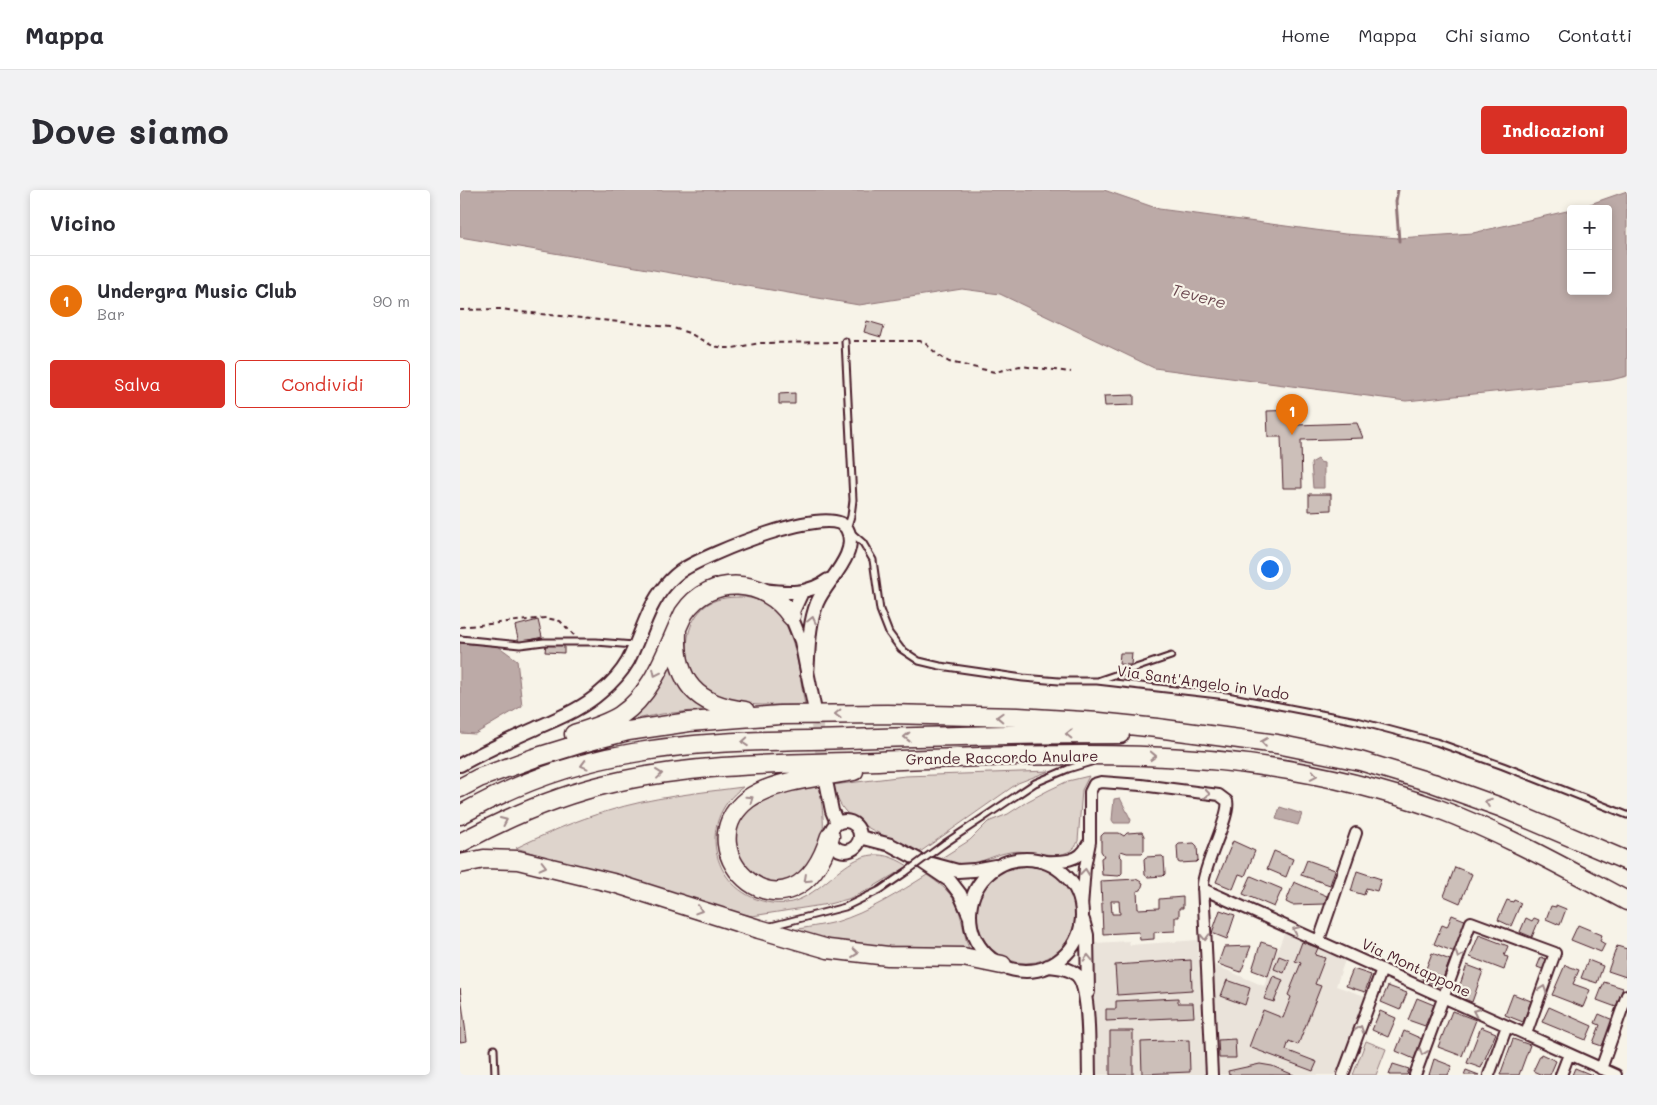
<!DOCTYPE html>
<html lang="it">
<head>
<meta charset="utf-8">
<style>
	body { margin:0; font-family:Mali,sans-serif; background:#f2f2f3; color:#2b2b33 }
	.controls { position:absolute; right:15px; top:15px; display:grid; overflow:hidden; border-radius:5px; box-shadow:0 2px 8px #0003 }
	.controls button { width:45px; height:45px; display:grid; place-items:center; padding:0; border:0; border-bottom:1px solid #e1e1e2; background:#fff; color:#2b2b33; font:25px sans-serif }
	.you { position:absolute; left:809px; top:378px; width:18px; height:18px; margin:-12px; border:4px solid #fff; border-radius:50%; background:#1a73e8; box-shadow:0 0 0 8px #1a73e833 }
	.badge { display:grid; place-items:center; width:32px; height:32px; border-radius:50%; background:#d93025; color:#fff; font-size:16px; font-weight:700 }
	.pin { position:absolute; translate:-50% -41px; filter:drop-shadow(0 1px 2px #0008) }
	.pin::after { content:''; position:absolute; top:26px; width:18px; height:15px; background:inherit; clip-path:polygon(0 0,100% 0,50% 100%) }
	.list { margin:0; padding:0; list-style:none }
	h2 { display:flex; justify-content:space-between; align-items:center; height:65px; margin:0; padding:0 20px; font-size:21px }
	h2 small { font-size:16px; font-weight:400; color:#7c7c81 }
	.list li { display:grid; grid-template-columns:32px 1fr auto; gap:15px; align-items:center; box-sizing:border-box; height:90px; padding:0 20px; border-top:1px solid #e1e1e2 }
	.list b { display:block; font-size:19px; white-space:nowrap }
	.list p { margin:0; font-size:16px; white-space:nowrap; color:#7c7c81 }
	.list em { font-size:16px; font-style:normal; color:#7c7c81 }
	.actions { display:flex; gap:10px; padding:15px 20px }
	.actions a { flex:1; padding:11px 0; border:1px solid #d93025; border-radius:5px; text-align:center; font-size:18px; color:#d93025 }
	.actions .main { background:#d93025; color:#fff }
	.map { position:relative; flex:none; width:1167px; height:885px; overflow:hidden; border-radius:5px }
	header { display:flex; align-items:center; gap:30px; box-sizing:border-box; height:70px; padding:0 25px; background:#fff; border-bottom:1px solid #e1e1e2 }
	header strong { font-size:24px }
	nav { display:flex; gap:28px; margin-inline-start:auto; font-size:18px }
	.intro { display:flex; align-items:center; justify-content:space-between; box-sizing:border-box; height:120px; padding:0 30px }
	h1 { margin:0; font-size:35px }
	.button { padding:12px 22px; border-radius:5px; background:#d93025; color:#fff; font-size:18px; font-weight:700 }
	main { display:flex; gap:30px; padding:0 30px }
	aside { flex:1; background:#fff; border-radius:5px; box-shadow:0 2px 8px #0003 }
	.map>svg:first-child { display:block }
	.built { fill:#eae3da }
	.green { fill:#ded4cc; stroke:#947a7c }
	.water { fill:#bcaaa7; stroke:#8e7275 }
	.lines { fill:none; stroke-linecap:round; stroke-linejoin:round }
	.stream { stroke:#8e7275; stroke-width:3 }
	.building { fill:#ccbfb9; stroke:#4a1f2b; fill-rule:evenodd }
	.tertiary-tunnel { stroke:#d4c9c2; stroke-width:12; stroke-dasharray:12 6; stroke-linecap:butt }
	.service-casing { stroke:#4a1f2b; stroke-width:9 }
	.minor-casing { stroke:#4a1f2b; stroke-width:14 }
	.tertiary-casing { stroke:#4a1f2b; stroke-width:16 }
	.motorway-casing { stroke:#4a1f2b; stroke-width:21 }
	.path { stroke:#4a1f2b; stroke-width:2; stroke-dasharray:5 4; stroke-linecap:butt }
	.service { stroke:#f7f3e8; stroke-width:5 }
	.minor { stroke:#f7f3e8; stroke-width:10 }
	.tertiary { stroke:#f7f3e8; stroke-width:12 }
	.motorway { stroke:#f7f3e8; stroke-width:18 }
	.service-bridge-casing { stroke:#4a1f2b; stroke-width:9; stroke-linecap:butt }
	.service-bridge { stroke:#f7f3e8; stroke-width:5 }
	.oneway { stroke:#a0898a }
	.labels { text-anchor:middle; stroke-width:4.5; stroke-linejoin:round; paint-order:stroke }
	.street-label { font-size:15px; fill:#4a1f2b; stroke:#f7f3e8 }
	.water-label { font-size:16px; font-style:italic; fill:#6c4950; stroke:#f7f3e8 }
</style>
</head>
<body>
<header>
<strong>Mappa</strong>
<nav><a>Home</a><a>Mappa</a><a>Chi siamo</a><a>Contatti</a></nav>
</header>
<div class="intro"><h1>Dove siamo</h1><a class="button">Indicazioni</a></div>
<main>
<aside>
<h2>Vicino<small></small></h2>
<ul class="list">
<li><span class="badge" style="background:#e8710a">1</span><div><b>Undergra Music Club</b><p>Bar</p></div><em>90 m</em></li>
</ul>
<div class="actions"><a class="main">Salva</a><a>Condividi</a></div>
</aside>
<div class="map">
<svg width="1167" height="885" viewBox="0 0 1167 885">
	<rect width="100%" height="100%" fill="#f7f3e8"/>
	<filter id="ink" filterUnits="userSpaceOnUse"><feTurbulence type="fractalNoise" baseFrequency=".02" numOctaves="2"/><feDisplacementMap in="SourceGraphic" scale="10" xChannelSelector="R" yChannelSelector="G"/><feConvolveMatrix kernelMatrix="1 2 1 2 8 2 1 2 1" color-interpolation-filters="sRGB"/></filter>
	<g filter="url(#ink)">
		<path class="built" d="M825,741L885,770L876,796L905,806L877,885H636L632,804L635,753L669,751L670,755L738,750V768L804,796Z"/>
		<path class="green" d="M285,407C293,409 301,410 308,414C336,430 339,485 345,515C319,514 285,518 261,509C223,495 215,437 248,414C259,407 273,407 285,407Z
			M213,465L253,519L202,524L170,530C193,513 203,491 213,465Z
			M589,581L558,593L460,662C438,651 405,640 387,623C379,615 376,605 373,595L445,586Z
			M629,586L622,600L618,651C616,656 614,660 608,662C596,668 579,662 566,662C561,661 555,661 550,662C525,666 506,685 480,669L510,650L528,632L548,624L568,611L589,600L608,591Z
			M359,596C362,614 367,645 359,663C356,671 335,688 328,694L299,691L274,663L276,635L299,610L330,600Z
			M283,597C234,632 253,705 312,713C368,721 386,635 448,676L408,700L388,709L369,714L292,726L267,721L56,658C85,644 116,630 148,621C191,607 238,603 283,597Z
			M517 724a49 49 0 1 1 98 0a49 49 0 1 1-98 0Z
			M467,685C477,692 489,700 495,712C503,726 503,745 510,761L473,757L395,756L326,741C342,738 360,736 376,732C409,722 438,703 467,685Z
			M906,851L926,859L916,885H893Z"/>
		<path class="water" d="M0,0H644L699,19L885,44L939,48L1013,43L1111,20V101H1148V19H1116L1167,1V186L1151,190L946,211L694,178L540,104L502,99L399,115L0,47Z
			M858,269L860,272L864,273V298H853L851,273Z
			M0,453L38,456L57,470L62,516L15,544L0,543Z
			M660,608L671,630L670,633H654L652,630L654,609Z
			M820,617L842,624L838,635L816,629Z"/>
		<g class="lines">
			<path class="stream" d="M938,0L936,11L939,51"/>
		</g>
		<path class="building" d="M407,131L424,136L421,147L404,142Z
			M335,203V214H319V204Z
			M674,205V215L645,216L644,206Z
			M836,220V235L897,233L903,248L841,250L842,298H823L821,247H808L807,221Z
			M849,304H871V320L849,321Z
			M78,430L82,447L59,453L55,436Z
			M86,454L104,455V463L85,462Z
			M660,463H672L671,475L659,474Z
			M682,642L684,646V661L682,663H667L661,661L659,665L662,668V683L659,686L642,685L641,668L644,666L641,661V646L644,643H659L664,646L667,643Z
			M773,651L795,661L785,686L779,684L773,699L756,692Z
			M734,653L737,656L738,670L736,672L720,673L718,672L717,656L719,654Z
			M814,661L833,669L826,687L807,679Z
			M702,666L704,668L705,684L703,686L688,687L685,685L684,669L686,667Z
			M847,670L875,680L870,695L841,685Z
			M995,677L1012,684L1000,713L984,706Z
			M897,681L921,689L917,701L906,698L904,705L891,701Z
			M791,686L822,699L814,717L783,704Z
			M676,689L683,693L681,700L677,701L678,719L699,718V709L723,707V718H719V727H715V741L694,742V749L680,750L679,742L643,744L641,691ZM651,711H659L660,724H652Z
			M834,692L867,706L864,714L832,715L826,712Z
			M1047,710L1053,712L1054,710L1061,713L1051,736L1038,730Z
			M1096,715L1106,719L1100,735L1086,729L1091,716L1096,717Z
			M760,720L775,725L767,749L752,743Z
			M992,725L1007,731L995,762L974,754L982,735L987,737Z
			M1066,728L1072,731L1074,728L1079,730L1072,747L1060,742Z
			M1118,735L1142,745L1140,751L1145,754L1141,762L1111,750Z
			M1019,745L1048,756L1044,766L1048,767L1044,780L1010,767Z
			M801,752L817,757L808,786L792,780Z
			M842,752L858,758L855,765L865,768L855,794L861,796L838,855L829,851L826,860L857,872L853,881L789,857L803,820L823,828L831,807L828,805L841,773L835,771Z
			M791,756L781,782L758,774L764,757Z
			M1157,756L1167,759L1166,787L1148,781Z
			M972,763L990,770L980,796L962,789Z
			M819,766L829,770L824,783L814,779Z
			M1081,767L1089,770L1085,780L1077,777Z
			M731,770L732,800L657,805L655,775Z
			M1128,770L1143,776L1137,793L1121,788Z
			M1007,775L1023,781L1012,812L996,806Z
			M1105,775L1119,780L1113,794L1130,800L1123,817L1092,805Z
			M893,779L911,785L905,802L886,796Z
			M813,786L823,790L814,812L804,809Z
			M767,790L790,798L785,815L761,806Z
			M1144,792L1163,798L1156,817L1137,810Z
			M928,796L947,803L940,820L921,812Z
			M0,798L7,851L0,852Z
			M1053,804L1071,811L1063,832L1045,825Z
			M718,808V813H733L734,827L646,831V819H656V811Z
			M957,808L974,815L965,836L948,830Z
			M1089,817L1132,836L1126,850L1082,832Z
			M920,821L936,828L928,847L912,840Z
			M992,821L1016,830L1002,866L978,857Z
			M1139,824L1153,830L1142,856L1133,853L1140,835L1135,833Z
			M1021,837L1036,843L1021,878L1007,873Z
			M650,841H673V885H650Z
			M944,841L962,849L954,869L936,861Z
			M775,849L776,868H759L758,850Z
			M1053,849L1070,855L1059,885H1040Z
			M729,850L730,882L682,884L681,852Z
			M1081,864L1096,871L1090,885H1082L1073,881Z
			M974,869L992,876L988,885H969Z
			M800,874L812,876L834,885H769L768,881Z
			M933,874L949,879L947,885H929Z
			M1115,878L1132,885H1112Z
			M1006,880L1019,885H1004Z"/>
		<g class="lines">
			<path class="tertiary-tunnel" d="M354,517L364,579"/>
			<defs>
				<path id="service" d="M385,151L393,310L391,326L387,339L403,353L413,370L420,420L429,443L441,459L459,471L480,476L563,488L599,491H637L767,506L897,531L976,552L1043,576L1167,625
					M0,449L60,455L84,452H136L174,455
					M640,490L711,466
					M484,654L575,593L608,579L631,572
					M311,736L385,717L420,700L446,682
					M34,859L35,885"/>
				<path id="minor" d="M576,671C595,671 619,675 627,655
					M743,699L1156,885
					M622,717L625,677L630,652V602L634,594L641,592L681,595L759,605L767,611C771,625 745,672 743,694L752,885
					M859,750L896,643
					M1141,879L1167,805
					M883,885L922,779
					M955,885L1011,732L1095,763L1066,844
					M1029,885L1047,836
					M1101,885L1109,864"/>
				<path id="tertiary" d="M303,400C327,403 348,405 368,390
					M342,402L331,426L341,451L354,516
					M0,575C23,562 47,551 72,540C96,529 121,520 141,502C152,493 161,483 168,471C181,446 187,417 205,396C211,389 217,383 224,379C246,365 372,311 387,339C400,364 366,391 357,413C348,436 349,460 347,484
					M367,596L372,621L377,633
					M370 646a15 15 0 1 1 30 0a15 15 0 1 1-30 0Z
					M400,647L431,655L459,670L490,691L500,704L510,727
					M510 725a56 56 0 1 1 112 0a56 56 0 1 1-112 0Z
					M472,674L498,681L514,680L535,676
					M623,730L627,745L628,802
					M588,776C598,777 609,778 617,785C631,798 628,865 629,885"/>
				<path id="motorway" d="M217,442C215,492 236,515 285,521
					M114,544C130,539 147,534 161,525C195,502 207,458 224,423C250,384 306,388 331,426
					M0,598L19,588L74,568L126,552L168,541L229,532L320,525L427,524L558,527L639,532L697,538L817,554L900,571L973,593L1040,617L1167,671
					M0,625C53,595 113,573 173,563C244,550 317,551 388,549C479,546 569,544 660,544
					M370,646C333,766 220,661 288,609C314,590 362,587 394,581
					M0,653C48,627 99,605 152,593C238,573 329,574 418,571C577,565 739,554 895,594C922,601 950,609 976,618C1043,643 1105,678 1167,711
					M0,674L24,669L58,670L157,694L299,739L368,759L428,766L503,767L542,775"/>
			</defs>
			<use href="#service" class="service-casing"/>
			<use href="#minor" class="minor-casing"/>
			<use href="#tertiary" class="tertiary-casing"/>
			<use href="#motorway" class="motorway-casing"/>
			<path class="path" d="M0,120L41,119L61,122L210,137L229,143L253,156L265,158H273L300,153L379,152
				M394,151H460L466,154L479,166L489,172L535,182L560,176L611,182
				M0,437L86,428L100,431L114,445"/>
			<use href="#service" class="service"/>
			<use href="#minor" class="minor"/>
			<use href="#tertiary" class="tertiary"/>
			<use href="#motorway" class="motorway"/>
			<defs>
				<path id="service-bridge" d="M446,682L484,654"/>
			</defs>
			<use href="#service-bridge" class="service-bridge-casing"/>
			<use href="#service-bridge" class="service-bridge"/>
		</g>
		<defs><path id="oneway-chevron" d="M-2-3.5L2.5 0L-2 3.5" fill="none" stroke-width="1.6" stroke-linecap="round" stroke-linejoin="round" transform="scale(1.25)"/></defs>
		<g class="oneway">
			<use href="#oneway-chevron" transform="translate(352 430) rotate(-77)"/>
			<use href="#oneway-chevron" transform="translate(196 483) rotate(116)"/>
			<use href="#oneway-chevron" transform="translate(378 524) rotate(179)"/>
			<use href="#oneway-chevron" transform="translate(540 527) rotate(-178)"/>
			<use href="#oneway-chevron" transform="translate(609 544) rotate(-179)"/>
			<use href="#oneway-chevron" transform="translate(447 547) rotate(179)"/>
			<use href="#oneway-chevron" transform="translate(285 552) rotate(176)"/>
			<use href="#oneway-chevron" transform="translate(804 552) rotate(-172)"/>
			<use href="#oneway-chevron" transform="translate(693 566) rotate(2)"/>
			<use href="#oneway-chevron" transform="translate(124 575) rotate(165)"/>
			<use href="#oneway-chevron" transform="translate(199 584) rotate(-7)"/>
			<use href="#oneway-chevron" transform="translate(854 585) rotate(11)"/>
			<use href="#oneway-chevron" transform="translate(747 604) rotate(8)"/>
			<use href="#oneway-chevron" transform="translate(290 609) rotate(-35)"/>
			<use href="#oneway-chevron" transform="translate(1028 612) rotate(-160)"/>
			<use href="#oneway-chevron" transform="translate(44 631) rotate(-24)"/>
			<use href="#oneway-chevron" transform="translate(83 676) rotate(14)"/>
			<use href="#oneway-chevron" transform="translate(625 682) rotate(-84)"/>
			<use href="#oneway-chevron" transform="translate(347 689) rotate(137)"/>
			<use href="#oneway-chevron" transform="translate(239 720) rotate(18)"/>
			<use href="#oneway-chevron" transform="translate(836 740) rotate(-156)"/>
			<use href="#oneway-chevron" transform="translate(745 747) rotate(87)"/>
			<use href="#oneway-chevron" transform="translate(395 763) rotate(6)"/>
			<use href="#oneway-chevron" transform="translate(999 765) rotate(111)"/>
			<use href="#oneway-chevron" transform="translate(628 768) rotate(-92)"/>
			<use href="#oneway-chevron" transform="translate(1083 799) rotate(-70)"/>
			<use href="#oneway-chevron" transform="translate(1016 822) rotate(-155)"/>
			<use href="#oneway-chevron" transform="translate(900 839) rotate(-70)"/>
			<use href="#oneway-chevron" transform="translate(963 862) rotate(110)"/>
		</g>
	</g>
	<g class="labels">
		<g class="street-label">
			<text transform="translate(743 493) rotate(8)" y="5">Via Sant'Angelo in Vado</text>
			<text transform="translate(542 568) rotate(-1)" y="5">Grande Raccordo Anulare</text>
			<text transform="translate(956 778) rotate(25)" y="5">Via Montappone</text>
		</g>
		<g class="water-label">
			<text transform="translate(739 106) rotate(15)" y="6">Tevere</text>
		</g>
	</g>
</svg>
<div class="controls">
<button>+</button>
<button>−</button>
</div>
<div class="you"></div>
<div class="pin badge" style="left:832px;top:245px;background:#e8710a">1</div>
</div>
</main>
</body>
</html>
